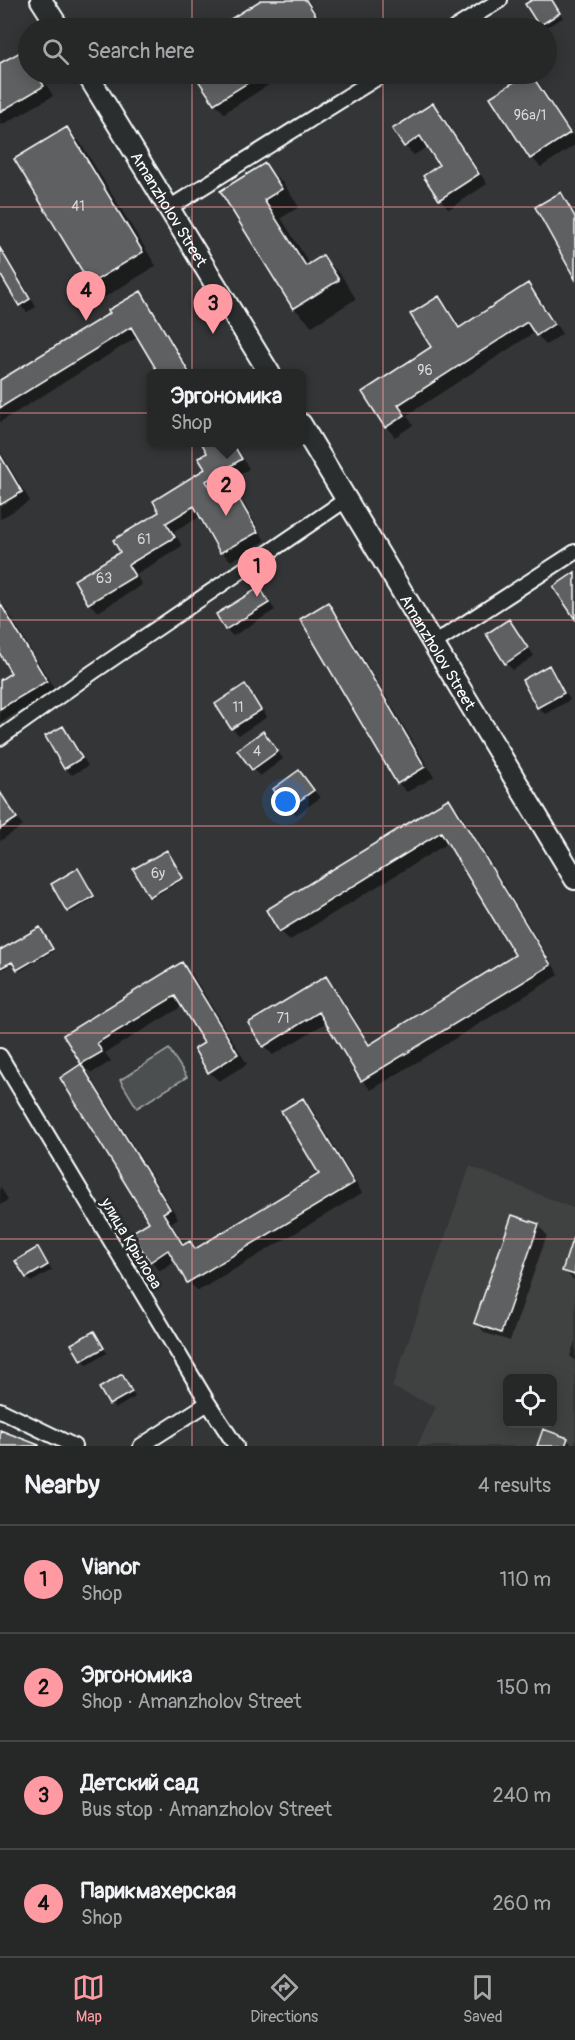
<!DOCTYPE html>
<html lang="en">
<head>
<meta charset="utf-8">
<style>
	body { margin:0; font-family:Pangolin,sans-serif; background:#323434; color:#f1f3f6 }
	.controls { position:absolute; right:18px; bottom:18px; display:grid; overflow:hidden; border-radius:9px; box-shadow:0 3px 15px #0003 }
	.controls button { width:54px; height:54px; display:grid; place-items:center; padding:0; border:0; border-bottom:2px solid #424445; background:#262828; color:#f1f3f6; font:30px sans-serif }
	.you { position:absolute; left:286px; top:802px; width:21px; height:21px; margin:-15px; border:4px solid #fff; border-radius:50%; background:#1a73e8; box-shadow:0 0 0 9px #1a73e833 }
	.badge { display:grid; place-items:center; width:39px; height:39px; border-radius:50%; background:#ff9aa2; color:#111; font-size:20px; font-weight:700 }
	.pin { position:absolute; translate:-50% -50px; filter:drop-shadow(0 2px 3px #0008) }
	.pin::after { content:''; position:absolute; top:32px; width:21px; height:18px; background:inherit; clip-path:polygon(0 0,100% 0,50% 100%) }
	.popup { position:absolute; left:147px; top:369px; width:159px; height:78px; box-sizing:border-box; display:grid; place-content:center; border-radius:9px; background:#262828; filter:drop-shadow(0 2px 4px #0005); font-size:20px; white-space:nowrap; color:#a4a6a8 }
	.popup b { font-size:22px; color:#f1f3f6 }
	.popup::after { content:''; position:absolute; left:50%; top:100%; margin-left:-12px; border:12px solid transparent; border-top-color:#262828 }
	.list { margin:0; padding:0; list-style:none }
	h2 { display:flex; justify-content:space-between; align-items:center; height:78px; margin:0; padding:0 24px; font-size:26px }
	h2 small { font-size:20px; font-weight:400; color:#a4a6a8 }
	.list li { display:grid; grid-template-columns:39px 1fr auto; gap:18px; align-items:center; box-sizing:border-box; height:108px; padding:0 24px; border-top:2px solid #424445 }
	.list b { display:block; font-size:22px; white-space:nowrap }
	.list p { margin:0; font-size:20px; white-space:nowrap; color:#a4a6a8 }
	.list em { font-size:20px; font-style:normal; color:#a4a6a8 }
	.icon { flex:none; width:33px; height:33px; fill:none; stroke:currentColor; stroke-width:2; stroke-linecap:round; stroke-linejoin:round }
	.map { position:relative; flex:none; width:575px; height:1446px; overflow:hidden }
	.search { position:absolute; background:#262828; box-shadow:0 3px 15px #0003; left:18px; right:18px; top:18px; height:66px; display:flex; align-items:center; gap:15px; box-sizing:border-box; padding:0 21px; border-radius:33px; color:#a4a6a8; font-size:22px }
	.sheet { height:510px; background:#262828 }
	nav { display:flex; justify-content:space-around; align-items:center; box-sizing:border-box; height:84px; border-top:2px solid #424445; background:#262828; font-size:16px; color:#a4a6a8 }
	nav a { display:grid; justify-items:center; gap:3px }
	nav .on { color:#ff9aa2 }
	.map>svg:first-child { display:block }
	.built { fill:#404243; fill-rule:evenodd }
	.green { fill:#4c4f50; stroke:#a6a7a8; stroke-width:1.5 }
	.shadow { fill:#0007 }
	.building { fill:#5f6162; stroke:#fff; stroke-width:1.5 }
	.lines { fill:none; stroke-linecap:round; stroke-linejoin:round }
	.street-casing { stroke:#fff; stroke-width:18 }
	.secondary-casing { stroke:#fff; stroke-width:24 }
	.street { stroke:#2a2d2e; stroke-width:14 }
	.secondary { stroke:#2a2d2e; stroke-width:20 }
	.grid { fill:none; stroke:#ff9aa2; stroke-width:1.5; stroke-opacity:0.55 }
	.labels { text-anchor:middle; stroke-width:6; stroke-linejoin:round; paint-order:stroke }
	.number-label { font-size:14px; fill:#d7d8d8 }
	.street-label { font-size:16px; fill:#fff; stroke:#2a2d2e }
</style>
</head>
<body>
<div class="map">
<svg width="575" height="1446" viewBox="0 0 575 1446">
	<rect width="100%" height="100%" fill="#333536"/>
	<filter id="ink" filterUnits="userSpaceOnUse"><feTurbulence type="fractalNoise" baseFrequency=".0167" numOctaves="2"/><feDisplacementMap in="SourceGraphic" scale="12" xChannelSelector="R" yChannelSelector="G"/><feConvolveMatrix kernelMatrix="1 2 1 2 8 2 1 2 1" color-interpolation-filters="sRGB"/></filter>
	<g filter="url(#ink)">
		<path class="built" d="M470,1166L575,1209V1446H417L436,1407L392,1387ZM508,1378H552V1424H508Z"/>
		<path class="green" d="M169,1049L187,1077L137,1108L120,1080Z"/>
		<path class="shadow" d="M264,0H308L326,28H219Z
			M535,0H552L563,18L544,28L540,25Z
			M24,52L28,57V74H40L53,96L2,125L0,124V65Z
			M196,74H286L224,113L215,103Z
			M530,74L539,83L575,139V145L541,167L532,158L492,98Z
			M432,105L442,114L487,184L449,209L440,199L441,166L429,146L414,155L405,146Z
			M67,129L80,142L156,266L105,297L91,283L16,160Z
			M265,165L283,183L299,207L281,218L310,265L323,257L341,275L356,299L312,326L294,308L222,192Z
			M0,245L36,307L27,312L20,305L0,271Z
			M528,285L537,294L562,334L546,345L535,332L407,415L413,425L395,437L386,427L364,393L433,348L438,298L448,307L461,328Z
			M140,293L149,302L192,374H161L139,336L0,422V382L112,314Z
			M202,442H234L249,469L213,490L221,504L236,496L245,505L265,541L231,561L222,552L201,516L174,532L182,546L136,575L142,585L98,612L89,603L122,552L207,470L209,453Z
			M0,451L30,501L0,519Z
			M260,589L275,610L233,636L226,629Z
			M0,602L5,607L55,690L0,723V682L14,674L0,651Z
			M328,604L337,614L434,777L407,792L398,783Z
			M509,621L516,628L534,656L513,670L506,663Z
			M548,667L555,674L570,700L545,714L538,707Z
			M245,686L252,693L267,717L239,735L232,728L217,704Z
			M63,728L70,735L88,766L72,775L65,768Z
			M270,740L283,759L260,776L253,769Z
			M299,772L320,798L296,815L276,789Z
			M0,795L7,802L23,826L0,841Z
			M449,800L458,809L559,975L371,1090L362,1080L327,1022L273,1055L264,1046L326,978L335,987L371,1046L517,956L448,843L290,940L280,931Z
			M168,854L183,880L152,898L150,896Z
			M80,872L95,898L70,913L69,911Z
			M42,931L54,951L20,971L14,963L0,971V952Z
			M182,964L192,974L247,1064L219,1081L209,1072L206,1043L183,1006L105,1053L111,1061L92,1073L86,1069L178,1218L171,1223L186,1246L190,1243L196,1250L321,1175L303,1099L312,1109L362,1193L198,1291L189,1282L176,1260L160,1271L151,1261V1222L62,1078L84,1065L65,1036Z
			M0,1186L8,1200L0,1205Z
			M538,1225L547,1235L510,1341L485,1333L476,1323Z
			M575,1237V1281L564,1271Z
			M38,1249L52,1270L31,1282L27,1277Z
			M94,1332L107,1353L87,1365L73,1344Z
			M575,1341V1361L570,1356Z
			M122,1376L135,1397L115,1409L101,1388Z
			M567,1439L574,1446H538Z"/>
		<path class="building" d="M261,0H306L324,28H216Z
			M532,0H552L560,13L539,26L525,4Z
			M24,50L28,58V74H37L44,86L0,112V63Z
			M194,74H262L214,104Z
			M527,74H531L570,133L530,159L490,97Z
			M433,103L479,174L439,200L423,176L439,165L420,136L404,147L392,129Z
			M67,127L143,252L90,284L14,159Z
			M265,163L282,189L264,200L306,266L323,255L339,280L293,309L220,191Z
			M561,192L575,217V279L535,207Z
			M0,248L30,299L19,306L0,274Z
			M528,283L554,324L536,336L527,322L398,405L405,415L385,428L362,392L431,347L410,314L439,296L459,328Z
			M141,291L190,374H159L131,327L0,408V380L110,313L108,310Z
			M201,442H232L242,459L206,481L219,503L236,494L258,532L220,553L194,506L166,523L175,537L128,565L135,576L88,604L74,580L120,552L113,540L159,512L153,501L205,469L198,458L207,453Z
			M0,455L22,492L0,505Z
			M575,572V619L553,587Z
			M260,587L269,603L225,630L216,614Z
			M328,602L425,767L397,784L300,619Z
			M0,603L47,681L0,709V680L11,673L0,654Z
			M509,619L528,648L505,664L486,634Z
			M549,665L564,693L537,708L522,680Z
			M245,684L261,710L231,729L215,704Z
			M63,726L82,758L64,769L45,736Z
			M263,731L278,751L252,770L237,750Z
			M299,770L314,790L288,809L273,789Z
			M0,792L17,818L0,829Z
			M449,798L551,965L361,1081L319,1012L263,1047L248,1023L326,976L369,1045L515,955L441,832L279,932L266,910Z
			M167,850L183,878L149,897L133,869Z
			M78,868L94,896L67,912L51,884Z
			M40,927L53,949L17,970L12,962L0,968V950Z
			M182,962L238,1054L208,1073L194,1049L204,1043L175,996L97,1043L102,1052L81,1064L63,1035Z
			M81,1064L170,1209L163,1213L183,1245L190,1241L195,1249L319,1174L281,1111L303,1098L354,1183L187,1283L168,1250L150,1262L131,1233L149,1222L60,1078Z
			M512,1215L539,1224L501,1333L474,1323Z
			M573,1237L575,1238V1275L562,1271Z
			M38,1247L48,1265L26,1278L15,1261Z
			M94,1331L104,1348L81,1361L71,1344Z
			M122,1374L132,1392L109,1405L99,1388Z
			M543,1429L568,1438L565,1446H537Z
			M0,1430L39,1445V1446H0Z"/>
		<g class="lines">
			<defs>
				<path id="street" d="M455,28L500,0
					M169,208L383,74
					M433,644L575,552
					M0,738L93,672L347,499
					M0,1056L208,1403L236,1446
					M0,1410L74,1446
					M141,1446L208,1403"/>
				<g id="secondary">
					<path d="M41,0L59,28"/>
					<path id="s1" d="M87,74L270,374"/>
					<path id="s2" d="M301,424L575,879"/>
				</g>
			</defs>
			<use href="#street" class="street-casing"/>
			<use href="#secondary" class="secondary-casing"/>
			<use href="#street" class="street"/>
			<use href="#secondary" class="secondary"/>
		</g>
	</g>
	<path class="grid" d="M192,0V28M383,0V28M192,74V1446M383,74V1446M0,207H575M0,413H575M0,620H575M0,826H575M0,1033H575M0,1239H575"/>
	<g class="labels">
		<g class="number-label">
			<text x="530" y="120">96а/1</text>
			<text x="78" y="211">41</text>
			<text x="425" y="375">96</text>
			<text x="144" y="544">61</text>
			<text x="104" y="583">63</text>
			<text x="238" y="712">11</text>
			<text x="257" y="756">4</text>
			<text x="158" y="878">6у</text>
			<text x="283" y="1023">71</text>
		</g>
		<g class="street-label">
			<text dy="6" stroke="none"><textPath href="#s1" startOffset="158">Amanzholov Street</textPath></text>
			<text dy="6" stroke="none"><textPath href="#s2" startOffset="266">Amanzholov Street</textPath></text>
			<text transform="translate(132 1243) rotate(59)" y="6">улица Крылова</text>
		</g>
	</g>
</svg>
<div class="controls">
<button><svg class="icon" aria-label="locate" viewBox="0 0 24 24"><circle cx="12" cy="12" r="6"/><path d="M12 2v4M12 18v4M2 12h4M18 12h4"/></svg></button>
</div>
<div class="you"></div>
<div class="pin badge" style="left:257px;top:597px">1</div>
<div class="pin badge" style="left:226px;top:516px">2</div>
<div class="popup"><b>Эргономика</b>Shop</div>
<div class="pin badge" style="left:213px;top:334px">3</div>
<div class="pin badge" style="left:86px;top:321px">4</div>
<div class="search"><svg class="icon" aria-label="search" viewBox="0 0 24 24"><circle cx="10" cy="10" r="6"/><path d="M15 15l6 6"/></svg>Search here</div>
</div>
<section class="sheet">
<h2>Nearby<small>4 results</small></h2>
<ul class="list">
<li><span class="badge">1</span><div><b>Vianor</b><p>Shop</p></div><em>110 m</em></li>
<li><span class="badge">2</span><div><b>Эргономика</b><p>Shop · Amanzholov Street</p></div><em>150 m</em></li>
<li><span class="badge">3</span><div><b>Детский сад</b><p>Bus stop · Amanzholov Street</p></div><em>240 m</em></li>
<li><span class="badge">4</span><div><b>Парикмахерская</b><p>Shop</p></div><em>260 m</em></li>
</ul>
</section>
<nav>
<a class="on"><svg class="icon" aria-label="map" viewBox="0 0 24 24"><path d="M3 6l6-2 6 2 6-2v14l-6 2-6-2-6 2zM9 4v14M15 6v14"/></svg>Map</a>
<a><svg class="icon" aria-label="directions" viewBox="0 0 24 24"><path d="M12 3l9 9-9 9-9-9zM9 14v-3h6M13 9l2 2-2 2"/></svg>Directions</a>
<a><svg class="icon" aria-label="saved" viewBox="0 0 24 24"><path d="M7 4h10v16l-5-4-5 4z"/></svg>Saved</a>
</nav>
</body>
</html>
